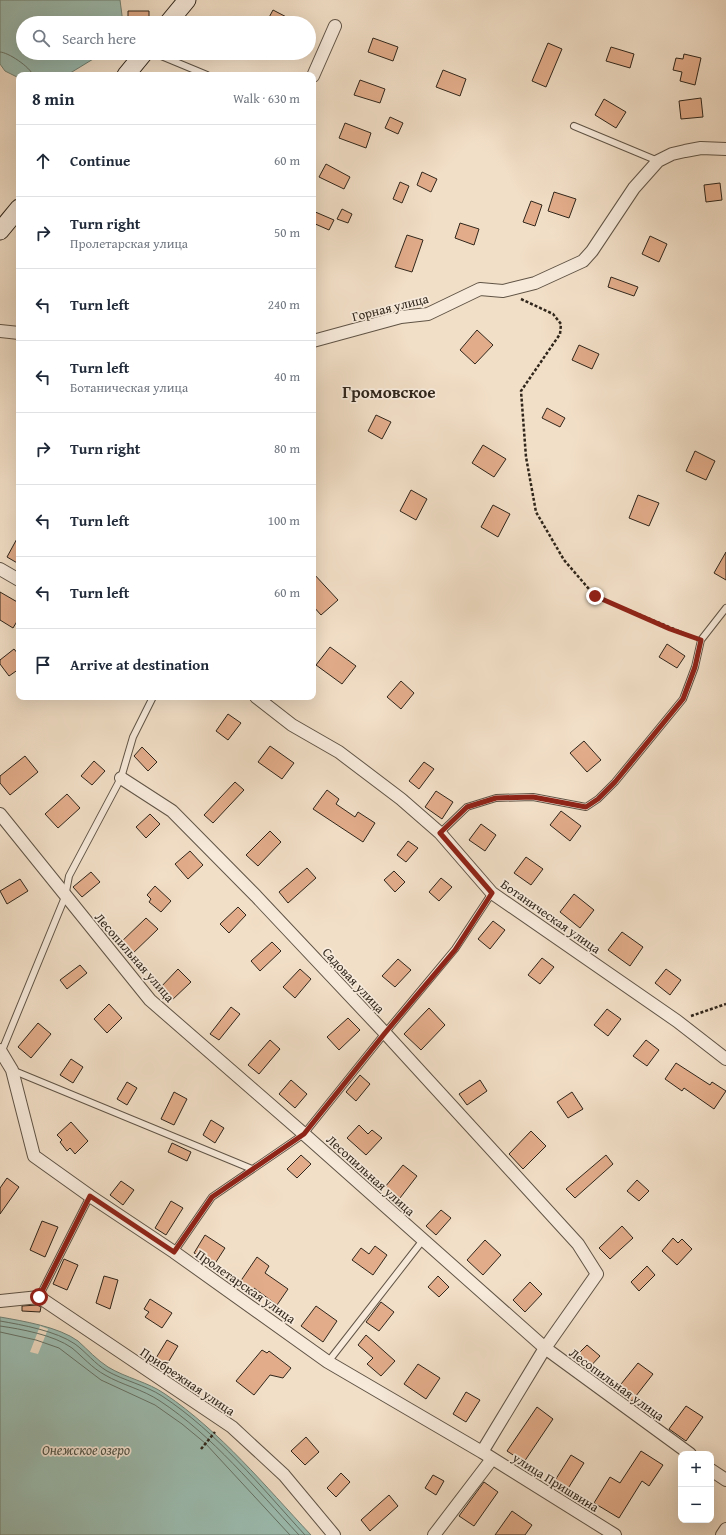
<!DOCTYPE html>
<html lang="en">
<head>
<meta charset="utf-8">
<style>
	body { margin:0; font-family:"Gentium Book Plus",serif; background:#f6f6f7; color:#1f2937 }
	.controls { position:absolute; right:12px; bottom:12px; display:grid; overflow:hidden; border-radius:8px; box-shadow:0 4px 16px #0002 }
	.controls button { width:36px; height:36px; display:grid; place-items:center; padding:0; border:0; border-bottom:1px solid #e0e1e3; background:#fff; color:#1f2937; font:20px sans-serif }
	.stop { position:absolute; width:12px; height:12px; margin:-9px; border:3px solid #8f2418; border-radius:50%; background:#fff }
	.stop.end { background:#8f2418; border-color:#fff; box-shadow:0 1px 4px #0008 }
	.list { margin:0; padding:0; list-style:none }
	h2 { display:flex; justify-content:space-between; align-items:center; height:52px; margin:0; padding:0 16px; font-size:17px }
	h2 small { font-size:13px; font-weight:400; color:#747a83 }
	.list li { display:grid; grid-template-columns:26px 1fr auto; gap:12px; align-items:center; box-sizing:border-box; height:72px; padding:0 16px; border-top:1px solid #e0e1e3 }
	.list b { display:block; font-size:15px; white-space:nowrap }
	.list p { margin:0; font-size:13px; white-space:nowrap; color:#747a83 }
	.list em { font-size:13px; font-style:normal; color:#747a83 }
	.icon { flex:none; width:22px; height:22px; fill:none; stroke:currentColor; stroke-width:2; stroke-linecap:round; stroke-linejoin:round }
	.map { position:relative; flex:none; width:726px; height:1535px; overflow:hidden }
	.search { position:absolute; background:#fff; box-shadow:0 4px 16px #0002; left:16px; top:16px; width:300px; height:44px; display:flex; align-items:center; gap:10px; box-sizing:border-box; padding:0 14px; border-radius:22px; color:#747a83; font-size:15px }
	.panel { position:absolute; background:#fff; box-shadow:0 4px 16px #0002; left:16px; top:72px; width:300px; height:628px; border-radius:8px }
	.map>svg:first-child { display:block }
	.water { fill:#9cbdb1; stroke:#718175 }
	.pier { fill:#f2dfc7 }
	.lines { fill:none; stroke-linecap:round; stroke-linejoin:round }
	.shore { stroke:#667266; stroke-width:1 }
	.building { fill:#e2ac8a; stroke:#30261b }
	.lane-casing { stroke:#605446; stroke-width:8 }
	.street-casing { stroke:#605446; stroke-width:14 }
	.secondary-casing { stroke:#30261b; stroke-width:19 }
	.path { stroke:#30261b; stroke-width:2.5; stroke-dasharray:3 2; stroke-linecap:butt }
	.lane { stroke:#f7eadb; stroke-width:6 }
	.street { stroke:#f7eadb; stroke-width:12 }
	.secondary { stroke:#f7eadb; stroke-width:17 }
	.route { stroke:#8f2418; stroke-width:5 }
	.labels { text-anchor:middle; stroke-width:3.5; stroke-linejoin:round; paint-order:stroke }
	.street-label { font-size:13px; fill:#30261b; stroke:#f7eadb }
	.water-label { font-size:14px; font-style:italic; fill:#505348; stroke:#f7eadb }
	.district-label { font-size:17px; font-weight:bold; fill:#30261b; stroke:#f7eadb }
</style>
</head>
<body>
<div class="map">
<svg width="726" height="1535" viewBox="0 0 726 1535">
	<rect width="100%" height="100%" fill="#f2dfc7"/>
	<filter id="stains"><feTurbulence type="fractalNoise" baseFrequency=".005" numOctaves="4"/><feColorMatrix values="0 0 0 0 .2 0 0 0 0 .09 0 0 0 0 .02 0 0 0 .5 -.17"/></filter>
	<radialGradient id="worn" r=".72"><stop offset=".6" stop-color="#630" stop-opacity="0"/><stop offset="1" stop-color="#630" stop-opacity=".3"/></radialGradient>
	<path class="water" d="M0,0H120L123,23H23V53H103L67,75H19V78L5,71L0,64Z
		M0,1317C23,1321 59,1327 78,1341C88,1350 97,1360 108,1367C126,1378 148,1382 165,1394C221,1432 265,1486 311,1535H0Z"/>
	<path class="pier" d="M40,1326L48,1329L38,1354L30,1352Z"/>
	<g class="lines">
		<path class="shore" d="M0,52C8,52 30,67 33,75
			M0,1321C23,1325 56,1331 75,1344C86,1352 95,1364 107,1371C125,1381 145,1385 162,1396C217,1432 261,1487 305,1535
			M0,1326C21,1329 54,1335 72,1348C83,1357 92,1368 105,1375C122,1385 142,1389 160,1401C213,1436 255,1488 299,1535
			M0,1332L36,1340L59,1348L101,1380L155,1405L182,1424L205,1443L290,1535"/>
	</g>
	<path class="building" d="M273,10L298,23H266Z
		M128,11H149V23H128Z
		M373,38L398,47L393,61L368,52Z
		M548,43L562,49L546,87L532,81Z
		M611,47L634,54L630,68L606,61Z
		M684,54L701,58L695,85L680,81L682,72L673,70L676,58L683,59Z
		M443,70L466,79L460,96L436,87Z
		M360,80L385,89L380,103L354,95Z
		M701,98L703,117L681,119L679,101Z
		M604,99L626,112L616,128L595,115Z
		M390,117L403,123L398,134L385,128Z
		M345,123L371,133L366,148L339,138Z
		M326,164L350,177L344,189L319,177Z
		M422,172L437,179L431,192L417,185Z
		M400,182L409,186L402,203L393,199Z
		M720,183L722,200L706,202L704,185Z
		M554,192L576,199L569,218L548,211Z
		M531,201L542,205L535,226L523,222Z
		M342,209L352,214L348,223L337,219Z
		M313,211L334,220L329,230L313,223Z
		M460,223L479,229L474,245L455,238Z
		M407,235L423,240L412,272L395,267Z
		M650,236L667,244L659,262L642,254Z
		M611,277L638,287L634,296L608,287Z
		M477,330L493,345L475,364L460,350Z
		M579,345L599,354L592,369L572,360Z
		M547,408L565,418L560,427L542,418Z
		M376,415L391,422L382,439L368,431Z
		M483,445L506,459L494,477L472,463Z
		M695,451L715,461L706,480L686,471Z
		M411,490L427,499L416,520L400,511Z
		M638,495L659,503L649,526L629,518Z
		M493,505L510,514L498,537L481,527Z
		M19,535V564L7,557Z
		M726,552V580L714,573Z
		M313,573L338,600L321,615L313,606Z
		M0,592L19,603V618L13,628L0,620Z
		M667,644L685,656L677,668L659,657Z
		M330,647L356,666L342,684L316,665Z
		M14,649L19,655V669L9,676L0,664V660Z
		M401,681L414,693L401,709L387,697Z
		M228,714L241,723L228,740L216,731Z
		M584,741L601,760L587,772L570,753Z
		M270,746L294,763L282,779L258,762Z
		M142,747L157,762L148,771L134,756Z
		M25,756L38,772L10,795L0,783V776Z
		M94,761L105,771L92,785L81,776Z
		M424,762L434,769L419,789L409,781Z
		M235,782L244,790L213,823L204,815Z
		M327,790L339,799L336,804L355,817L358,812L375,823L363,842L313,809Z
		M436,791L453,802L442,819L425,807Z
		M67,794L80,808L58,828L45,814Z
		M561,811L581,826L570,841L550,825Z
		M150,814L160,824L146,838L136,827Z
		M481,824L496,835L485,851L469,840Z
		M270,831L281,842L258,866L246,855Z
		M408,841L418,848L406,862L397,855Z
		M190,851L203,865L188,879L175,864Z
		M526,857L543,869L531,885L514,873Z
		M307,868L316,878L288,903L279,892Z
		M394,871L405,882L395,892L384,880Z
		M91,872L100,882L82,897L73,887Z
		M441,878L452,887L439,901L429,892Z
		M20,879L28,891L7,904L0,891Z
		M155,886L171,901L161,912L149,902L151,899L147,895Z
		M574,894L594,910L580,928L560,912Z
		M238,907L246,915L229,933L220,924Z
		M146,918L158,929L130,956L119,944Z
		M493,921L505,930L490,949L478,939Z
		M622,932L643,947L630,966L608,950Z
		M272,942L281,951L260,971L251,961Z
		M542,958L554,967L540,984L528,975Z
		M398,959L411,970L395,987L382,976Z
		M80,965L87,973L67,989L60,980Z
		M178,969L191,982L171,1001L159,989Z
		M300,969L311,979L295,998L283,987Z
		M666,969L681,980L670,995L655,983Z
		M109,1004L122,1018L107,1033L94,1019Z
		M231,1007L240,1014L219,1040L210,1034Z
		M429,1008L445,1025L421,1050L404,1034Z
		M607,1009L621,1019L608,1036L594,1025Z
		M348,1018L360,1030L339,1050L327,1037Z
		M38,1023L51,1034L31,1058L18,1047Z
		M270,1040L280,1049L259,1074L248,1065Z
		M646,1040L659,1050L647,1066L633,1056Z
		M71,1059L83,1067L73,1083L60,1075Z
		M676,1063L710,1085L712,1082L726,1091L714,1109L684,1088L682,1091L665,1079Z
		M360,1075L370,1084L356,1101L346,1092Z
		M291,1080L307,1094L295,1108L279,1094Z
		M480,1080L487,1091L467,1105L459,1094Z
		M127,1082L137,1088L127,1105L117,1099Z
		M174,1092L187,1099L174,1125L161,1119Z
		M572,1092L583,1109L568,1118L557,1102Z
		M211,1120L224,1128L215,1143L203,1135Z
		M71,1122L88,1141L75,1154L70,1148L67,1151L60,1142L62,1140L57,1135Z
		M359,1125L368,1134L372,1130L382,1138L366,1155L347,1138Z
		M531,1131L546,1146L523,1169L509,1154Z
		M172,1143L191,1152L187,1161L168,1152Z
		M301,1155L311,1164L297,1178L287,1169Z
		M606,1155L613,1164L575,1198L566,1189Z
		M403,1165L417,1176L400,1198L385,1187Z
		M7,1178L19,1187L0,1214V1188Z
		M637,1180L649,1191L639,1201L627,1191Z
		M121,1181L134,1190L123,1205L110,1195Z
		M171,1201L183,1208L166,1235L155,1228Z
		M441,1210L451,1218L436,1235L426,1226Z
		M42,1221L58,1227L45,1257L30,1250Z
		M622,1226L633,1238L610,1259L599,1248Z
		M205,1235L225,1248L214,1265L194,1253Z
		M673,1238L678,1243L682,1239L692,1249L677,1265L662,1251Z
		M485,1240L501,1255L483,1275L467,1260Z
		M375,1246L387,1255L373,1275L352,1260L361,1248L369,1254Z
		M257,1257L269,1266L265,1273L288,1289L277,1305L254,1288L252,1290L240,1282Z
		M64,1259L78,1265L67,1290L53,1284Z
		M647,1266L655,1275L639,1291L631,1282Z
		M104,1276L118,1280L110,1309L96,1303Z
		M438,1276L449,1287L439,1297L428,1287Z
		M530,1282L542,1294L525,1312L513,1300Z
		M150,1299L172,1313L162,1328L145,1317L149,1312L144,1309Z
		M381,1302L394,1312L379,1331L366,1322Z
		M37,1305L41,1307L40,1312L22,1311V1306Z
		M316,1306L337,1321L323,1342L301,1326Z
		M366,1335L395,1361L381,1376L367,1364L373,1358L358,1345Z
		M167,1340L178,1346L164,1369L153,1363Z
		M587,1345L600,1356L587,1370L574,1358Z
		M262,1350L267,1353L269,1351L291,1368L283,1378L270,1375L254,1395L236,1381Z
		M638,1363L653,1374L632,1401L617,1389Z
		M418,1364L440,1378L426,1399L404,1384Z
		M466,1392L480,1400L466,1422L453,1414Z
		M686,1406L703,1417L686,1441L669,1429Z
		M537,1407L553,1419L524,1462L507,1451Z
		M306,1437L319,1452L305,1465L291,1451Z
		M641,1451L663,1465L649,1486L642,1481L619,1518L594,1503L610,1477L620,1483Z
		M571,1455L584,1463L567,1490L554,1482Z
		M341,1473L350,1482L336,1497L327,1488Z
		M433,1475L444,1481L436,1495L425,1488Z
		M484,1482L498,1492L474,1526L459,1516Z
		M389,1495L398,1506L370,1531L361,1520Z
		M512,1511L532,1525L525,1535H495Z"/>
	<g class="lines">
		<defs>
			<path id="lane" d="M154,53L207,75
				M574,126L658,161
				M440,833L467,807L496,798L533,797L586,807L598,799L615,782L683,699L695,667L701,640L726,608
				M1,1053L65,897L69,876L121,778L133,737L153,697
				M12,1070L252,1169
				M174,1252L212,1197L304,1134L385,1033L455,949L492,893
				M39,1297L90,1196
				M328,1362L423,1240"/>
			<path id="street" d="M313,76L335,26
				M0,331L19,333
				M313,341L401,317L428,314L480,289L503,291L535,283L583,261L592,251L634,188L658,161L672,154L685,151L701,148L726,149
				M0,569L19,580
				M256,697L292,725L339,752L401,799L440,833L492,893L677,1021L726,1059
				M121,778L172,811L256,896L385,1033L578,1244L597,1274L545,1348L482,1452
				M0,814L150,1000L304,1134L545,1348L690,1454
				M0,1050L12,1070L34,1156L90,1196L174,1252L328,1362L482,1452L615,1535
				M0,1301L39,1297L232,1427L284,1475L334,1535
				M711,1470L726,1480
				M434,1535L492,1459
				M722,1535L726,1529"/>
			<path id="secondary" d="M168,23L187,0
				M126,75L144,53
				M0,231L19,208"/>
		</defs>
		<use href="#lane" class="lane-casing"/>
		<use href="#street" class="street-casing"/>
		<use href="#secondary" class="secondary-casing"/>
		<path class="path" d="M521,299L553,314L561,324L560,334L521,391L526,457L536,512L564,560L595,596L693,637
			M691,1016L726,1004
			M201,1449L215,1432"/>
		<use href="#lane" class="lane"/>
		<use href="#street" class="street"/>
		<use href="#secondary" class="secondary"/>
	</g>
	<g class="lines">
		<path class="route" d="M39,1297L90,1196L174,1252L212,1197L304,1134L385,1033L455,950L492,893L440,833L467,807L496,798L533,797L586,807L598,799L615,782L683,699L695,667L701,640L670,629L595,596"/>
	</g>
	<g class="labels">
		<g class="street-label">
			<text transform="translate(390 307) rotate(-14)" y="5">Горная улица</text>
			<text transform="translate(551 916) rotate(35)" y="5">Ботаническая улица</text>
			<text transform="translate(135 957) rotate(49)" y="5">Лесопильная улица</text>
			<text transform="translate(354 980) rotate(47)" y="5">Садовая улица</text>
			<text transform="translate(371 1175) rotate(42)" y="5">Лесопильная улица</text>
			<text transform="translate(246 1286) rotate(35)" y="5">Пролетарская улица</text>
			<text transform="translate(188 1381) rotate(34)" y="5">Прибрежная улица</text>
			<text transform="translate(617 1384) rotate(36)" y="5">Лесопильная улица</text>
			<text transform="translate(556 1482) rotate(32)" y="5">улица Пришвина</text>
		</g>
		<g class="water-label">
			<text x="86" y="1455">Онежское озеро</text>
		</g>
		<g class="district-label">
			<text x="389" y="398">Громовское</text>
		</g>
	</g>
	<rect width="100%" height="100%" filter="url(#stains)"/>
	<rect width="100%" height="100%" fill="url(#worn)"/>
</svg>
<div class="controls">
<button>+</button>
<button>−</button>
</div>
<div class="stop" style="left:39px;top:1297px"></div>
<div class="stop end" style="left:595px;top:596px"></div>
<div class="search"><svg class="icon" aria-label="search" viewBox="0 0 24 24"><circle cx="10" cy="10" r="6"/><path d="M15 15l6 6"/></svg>Search here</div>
<section class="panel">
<h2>8 min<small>Walk · 630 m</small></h2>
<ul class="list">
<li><svg class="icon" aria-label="ahead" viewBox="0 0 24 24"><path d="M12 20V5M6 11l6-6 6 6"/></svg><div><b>Continue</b></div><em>60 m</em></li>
<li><svg class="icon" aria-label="right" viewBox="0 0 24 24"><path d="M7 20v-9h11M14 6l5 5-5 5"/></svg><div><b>Turn right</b><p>Пролетарская улица</p></div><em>50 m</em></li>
<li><svg class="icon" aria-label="left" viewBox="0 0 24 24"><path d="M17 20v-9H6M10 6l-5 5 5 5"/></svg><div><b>Turn left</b></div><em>240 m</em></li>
<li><svg class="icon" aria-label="left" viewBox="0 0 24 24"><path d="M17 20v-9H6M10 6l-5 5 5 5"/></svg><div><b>Turn left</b><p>Ботаническая улица</p></div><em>40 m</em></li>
<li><svg class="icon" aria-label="right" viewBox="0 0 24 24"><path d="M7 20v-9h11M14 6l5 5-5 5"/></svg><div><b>Turn right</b></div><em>80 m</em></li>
<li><svg class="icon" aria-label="left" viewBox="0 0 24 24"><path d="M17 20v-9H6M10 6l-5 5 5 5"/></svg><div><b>Turn left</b></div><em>100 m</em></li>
<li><svg class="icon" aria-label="left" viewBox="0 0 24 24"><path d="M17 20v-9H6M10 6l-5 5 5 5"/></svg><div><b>Turn left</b></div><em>60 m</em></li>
<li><svg class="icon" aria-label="arrive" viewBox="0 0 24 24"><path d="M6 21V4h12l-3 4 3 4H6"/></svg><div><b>Arrive at destination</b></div></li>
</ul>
</section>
</div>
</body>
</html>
